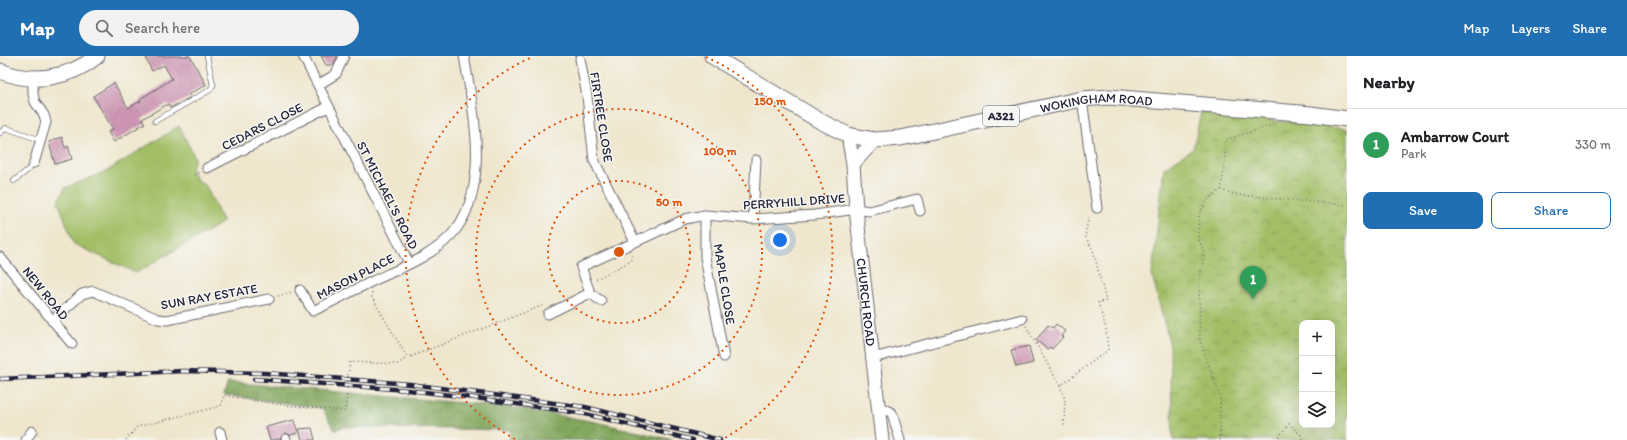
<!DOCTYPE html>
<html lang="en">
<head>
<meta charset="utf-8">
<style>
	body { margin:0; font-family:Itim,sans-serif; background:#f2f2f2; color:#202124 }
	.controls { position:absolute; right:12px; bottom:12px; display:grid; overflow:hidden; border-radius:8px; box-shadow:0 4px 16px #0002 }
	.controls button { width:36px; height:36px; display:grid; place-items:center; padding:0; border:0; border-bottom:1px solid #e0e0e0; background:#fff; color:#202124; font:20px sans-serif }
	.you { position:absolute; left:780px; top:184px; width:14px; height:14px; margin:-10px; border:3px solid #fff; border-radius:50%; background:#1a73e8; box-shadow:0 0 0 6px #1a73e833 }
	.badge { display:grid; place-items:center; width:26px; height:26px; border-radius:50%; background:#1f6fb2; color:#fff; font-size:13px; font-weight:700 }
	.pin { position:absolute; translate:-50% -33px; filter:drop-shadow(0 1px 2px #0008) }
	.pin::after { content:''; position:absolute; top:21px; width:14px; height:12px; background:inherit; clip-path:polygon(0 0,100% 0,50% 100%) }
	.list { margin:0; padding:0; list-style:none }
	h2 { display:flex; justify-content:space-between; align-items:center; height:52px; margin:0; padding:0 16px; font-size:17px }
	h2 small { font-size:13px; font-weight:400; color:#757577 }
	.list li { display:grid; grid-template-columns:26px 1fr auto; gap:12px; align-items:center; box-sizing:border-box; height:72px; padding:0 16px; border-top:1px solid #e0e0e0 }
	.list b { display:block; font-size:15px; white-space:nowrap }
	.list p { margin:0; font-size:13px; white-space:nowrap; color:#757577 }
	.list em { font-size:13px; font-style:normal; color:#757577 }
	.actions { display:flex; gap:8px; padding:12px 16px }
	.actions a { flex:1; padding:9px 0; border:1px solid #1f6fb2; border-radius:8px; text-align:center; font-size:14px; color:#1f6fb2 }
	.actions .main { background:#1f6fb2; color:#fff }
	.icon { flex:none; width:22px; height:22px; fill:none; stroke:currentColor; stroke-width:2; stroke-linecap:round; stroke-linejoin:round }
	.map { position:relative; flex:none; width:1347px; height:384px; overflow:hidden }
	header { display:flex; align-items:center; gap:24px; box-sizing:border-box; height:56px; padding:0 20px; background:#1f6fb2; color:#fff }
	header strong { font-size:19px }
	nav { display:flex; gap:22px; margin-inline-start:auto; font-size:14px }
	.search { width:280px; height:36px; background:#f2f2f2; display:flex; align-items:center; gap:10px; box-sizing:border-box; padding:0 14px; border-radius:22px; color:#757577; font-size:15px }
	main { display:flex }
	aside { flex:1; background:#fff }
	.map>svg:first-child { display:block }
	.green { fill:#a2bf66; stroke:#627050 }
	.forest { fill:url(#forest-crowns); stroke:#52644b }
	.park { fill:url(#park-crowns); stroke:#627050; fill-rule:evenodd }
	.building { fill:url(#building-back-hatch) }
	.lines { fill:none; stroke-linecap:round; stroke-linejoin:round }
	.lane-casing { stroke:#6a676e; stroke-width:6 }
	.street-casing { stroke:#6a676e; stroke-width:11 }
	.secondary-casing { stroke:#6a676e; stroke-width:15 }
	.primary-casing { stroke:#6a676e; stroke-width:17 }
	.path { stroke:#6a676e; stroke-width:1.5; stroke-dasharray:1 3; stroke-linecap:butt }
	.lane { stroke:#fff; stroke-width:4.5 }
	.street { stroke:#fff; stroke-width:9 }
	.secondary { stroke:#fff; stroke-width:13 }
	.primary { stroke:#fff; stroke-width:15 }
	.rail-casing { stroke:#22223b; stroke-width:4.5 }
	.rail { stroke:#f6f6f2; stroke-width:3; stroke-dasharray:9; stroke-linecap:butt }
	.path-bridge { stroke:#6a676e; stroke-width:1.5; stroke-dasharray:1 3; stroke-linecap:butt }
	.ring { fill:none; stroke:#de560e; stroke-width:2; stroke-dasharray:2 4 }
	.labels { text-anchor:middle; stroke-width:3; stroke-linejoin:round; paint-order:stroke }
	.shield { fill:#f6f6f2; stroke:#626272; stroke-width:1 }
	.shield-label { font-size:12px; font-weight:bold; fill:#22223b }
	.street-label { font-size:13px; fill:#22223b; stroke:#f6f6f2 }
	.centre { fill:#de560e; stroke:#f6f6f2; stroke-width:2 }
	.ring-label { font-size:12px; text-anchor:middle; font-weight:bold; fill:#de560e; stroke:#f6f6f2; stroke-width:3; stroke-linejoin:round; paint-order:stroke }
</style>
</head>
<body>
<header>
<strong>Map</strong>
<div class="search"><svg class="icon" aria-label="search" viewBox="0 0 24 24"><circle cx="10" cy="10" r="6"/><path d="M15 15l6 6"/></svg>Search here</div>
<nav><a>Map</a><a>Layers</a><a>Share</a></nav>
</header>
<main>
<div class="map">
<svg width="1347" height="384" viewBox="0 0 1347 384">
	<defs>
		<pattern id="forest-crowns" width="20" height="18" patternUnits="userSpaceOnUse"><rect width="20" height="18" fill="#81a65b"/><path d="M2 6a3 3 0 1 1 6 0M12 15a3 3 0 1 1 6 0" fill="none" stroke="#69874c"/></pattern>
		<pattern id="park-crowns" width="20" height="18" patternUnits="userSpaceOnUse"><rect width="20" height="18" fill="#a2bf66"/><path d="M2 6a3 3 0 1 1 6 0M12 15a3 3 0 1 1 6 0" fill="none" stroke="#849b55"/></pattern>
		<pattern id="building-back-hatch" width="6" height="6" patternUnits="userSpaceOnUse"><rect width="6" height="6" fill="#d199b7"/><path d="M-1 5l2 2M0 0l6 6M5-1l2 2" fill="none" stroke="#a97c96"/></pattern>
	</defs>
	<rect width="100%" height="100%" fill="#f6f6f2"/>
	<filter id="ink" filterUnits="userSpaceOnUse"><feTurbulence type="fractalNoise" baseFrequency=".025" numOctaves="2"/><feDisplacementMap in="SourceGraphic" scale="8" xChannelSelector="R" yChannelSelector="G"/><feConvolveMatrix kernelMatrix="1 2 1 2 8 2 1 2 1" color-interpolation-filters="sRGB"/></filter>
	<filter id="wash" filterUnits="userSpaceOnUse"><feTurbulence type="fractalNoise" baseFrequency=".012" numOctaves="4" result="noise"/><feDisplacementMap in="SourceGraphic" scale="16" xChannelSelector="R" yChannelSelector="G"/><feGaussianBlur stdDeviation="0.9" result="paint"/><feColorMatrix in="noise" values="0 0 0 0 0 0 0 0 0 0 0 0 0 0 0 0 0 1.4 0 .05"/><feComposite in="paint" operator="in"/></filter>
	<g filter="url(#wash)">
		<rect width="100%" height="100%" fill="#efe6cd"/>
		<path class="green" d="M179,70L195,102L191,113L196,123L206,130L223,166L136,217L74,188L58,145L65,132L107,115Z"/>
		<path class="forest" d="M228,326L518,352L596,366L673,384H509L511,374L342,371L335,375L322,352L224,339Z"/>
		<path class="park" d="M1201,56L1347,73V384H1173L1170,289L1152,219L1164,112L1193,93ZM1302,267H1332V369H1302Z"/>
		<g id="blocks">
			<path class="building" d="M152,0H190L206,29L189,38L191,41L170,52L169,49H166L142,63L145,67L114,86L108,76L113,73L93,40L114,27L128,52L141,45L140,43L172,23L164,9L152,15L146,3Z
				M321,0H337V2L333,9H326Z
				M62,81L65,92L68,90L72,103L55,108L49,86Z
				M1056,268L1065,275L1061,280L1063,281L1052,293L1050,291L1047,293L1036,284L1048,269L1053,272Z
				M1029,290L1033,307L1016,311L1011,294Z
				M294,364L298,377L290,379L286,377L280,383L270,384L266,371Z
				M312,372L315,384H302L299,373Z"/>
		</g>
	</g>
	<g filter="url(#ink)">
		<use href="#blocks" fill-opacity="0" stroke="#6a676e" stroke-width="1"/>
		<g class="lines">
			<defs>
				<path id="lane" d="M155,65L210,34L213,29L207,0
					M0,77L6,72L41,84
					M14,125L29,113L34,107"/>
				<path id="street" d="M303,0L409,207
					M580,3L587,40L594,104L635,186
					M33,23V38L35,46L44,59L46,66L34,107
					M318,29L336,18L344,0
					M1082,43L1097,152
					M207,112L328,51
					M705,159V201L724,301
					M753,163L756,104
					M0,201L72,288
					M300,234L313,255C334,245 354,234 375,224C403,211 438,198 457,172C490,125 473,52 464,0
					M601,245L590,237L581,211L685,163L705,159L753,163L815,159L856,153L869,155L917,143L920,155
					M548,258L590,237
					M52,265L82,238L93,235L158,263L167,264L269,243
					M873,302L1022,263
					M878,350L892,357L900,384
					M220,376L222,384
					M286,383V384
					M26,384L32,375"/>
				<g id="secondary">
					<path id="s1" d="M848,79L853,108L856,153L882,384"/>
					<path d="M853,108L875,84"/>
				</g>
				<g id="primary">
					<path id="s2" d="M712,0L820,65L848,79L875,84L901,82L1082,43L1109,41L1311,58L1347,63"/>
					<path d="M0,15C32,28 69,23 97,0"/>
				</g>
			</defs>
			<use href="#lane" class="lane-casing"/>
			<use href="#street" class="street-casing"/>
			<use href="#secondary" class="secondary-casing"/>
			<use href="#primary" class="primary-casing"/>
			<path class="path" d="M194,119L200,116
				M1221,134L1225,105V84L1276,68
				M596,223L631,205V199
				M372,237L371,240L407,301
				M278,240L292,236
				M1026,270L1060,330L1065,343L1064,370
				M348,319L350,306L397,308L407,302L544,249
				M1060,330L1108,294L1106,273L1098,246L1106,245L1093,194L1085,180L1088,164L1091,160
				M126,384L137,371L221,350L224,339L284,349L345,355L347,337
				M1220,384V340L1200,285L1199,229L1204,196L1198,181L1199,158L1208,143L1221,134L1238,139L1347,149
				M1276,384L1289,368L1302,380L1303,384"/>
			<use href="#lane" class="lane"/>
			<use href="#street" class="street"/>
			<use href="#secondary" class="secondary"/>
			<use href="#primary" class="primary"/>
			<defs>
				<path id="rail" d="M0,323L183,315L265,317L410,328L585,351L720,384
					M254,323L408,334L483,343L585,358L693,384"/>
			</defs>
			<use href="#rail" class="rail-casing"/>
			<use href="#rail" class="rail"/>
			<path class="path-bridge" d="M347,337L348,319"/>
		</g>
	</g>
	<g class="ring">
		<circle cx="619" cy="196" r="71"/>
		<circle cx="619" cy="196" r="143"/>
		<path d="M515 383A214 214 0 0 1 532 1M706 1A214 214 0 0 1 723 383"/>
	</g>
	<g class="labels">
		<rect class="shield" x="983" y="50" width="36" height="20" rx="3"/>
		<g class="shield-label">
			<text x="1001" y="64">A321</text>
		</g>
		<g class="street-label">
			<text dy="5" stroke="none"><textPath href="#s2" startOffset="410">WOKINGHAM ROAD</textPath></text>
			<text transform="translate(602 61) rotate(81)" y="5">FIRTREE CLOSE</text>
			<text transform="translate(262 70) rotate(-27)" y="5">CEDARS CLOSE</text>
			<text transform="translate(388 139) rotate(63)" y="5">ST MICHAEL'S ROAD</text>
			<text transform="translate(794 145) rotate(-4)" y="5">PERRYHILL DRIVE</text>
			<text transform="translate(355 220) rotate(-27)" y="5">MASON PLACE</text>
			<text transform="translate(725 228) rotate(81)" y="5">MAPLE CLOSE</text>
			<text transform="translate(46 237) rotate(51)" y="5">NEW ROAD</text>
			<text transform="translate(209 240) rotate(-10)" y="5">SUN RAY ESTATE</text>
			<text dy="5" stroke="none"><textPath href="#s1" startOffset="168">CHURCH ROAD</textPath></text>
		</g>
	</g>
	<circle cx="619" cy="196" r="6" class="centre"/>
	<g class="ring-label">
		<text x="770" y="49">150 m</text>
		<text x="720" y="99">100 m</text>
		<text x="669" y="150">50 m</text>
	</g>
</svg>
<div class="controls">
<button>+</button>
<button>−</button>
<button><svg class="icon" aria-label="layers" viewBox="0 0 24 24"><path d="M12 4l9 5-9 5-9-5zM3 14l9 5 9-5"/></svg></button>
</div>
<div class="you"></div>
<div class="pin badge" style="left:1253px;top:243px;background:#2e9e5b">1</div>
</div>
<aside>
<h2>Nearby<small></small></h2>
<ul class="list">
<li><span class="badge" style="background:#2e9e5b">1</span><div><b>Ambarrow Court</b><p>Park</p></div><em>330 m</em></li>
</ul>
<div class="actions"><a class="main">Save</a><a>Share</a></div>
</aside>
</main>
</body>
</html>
